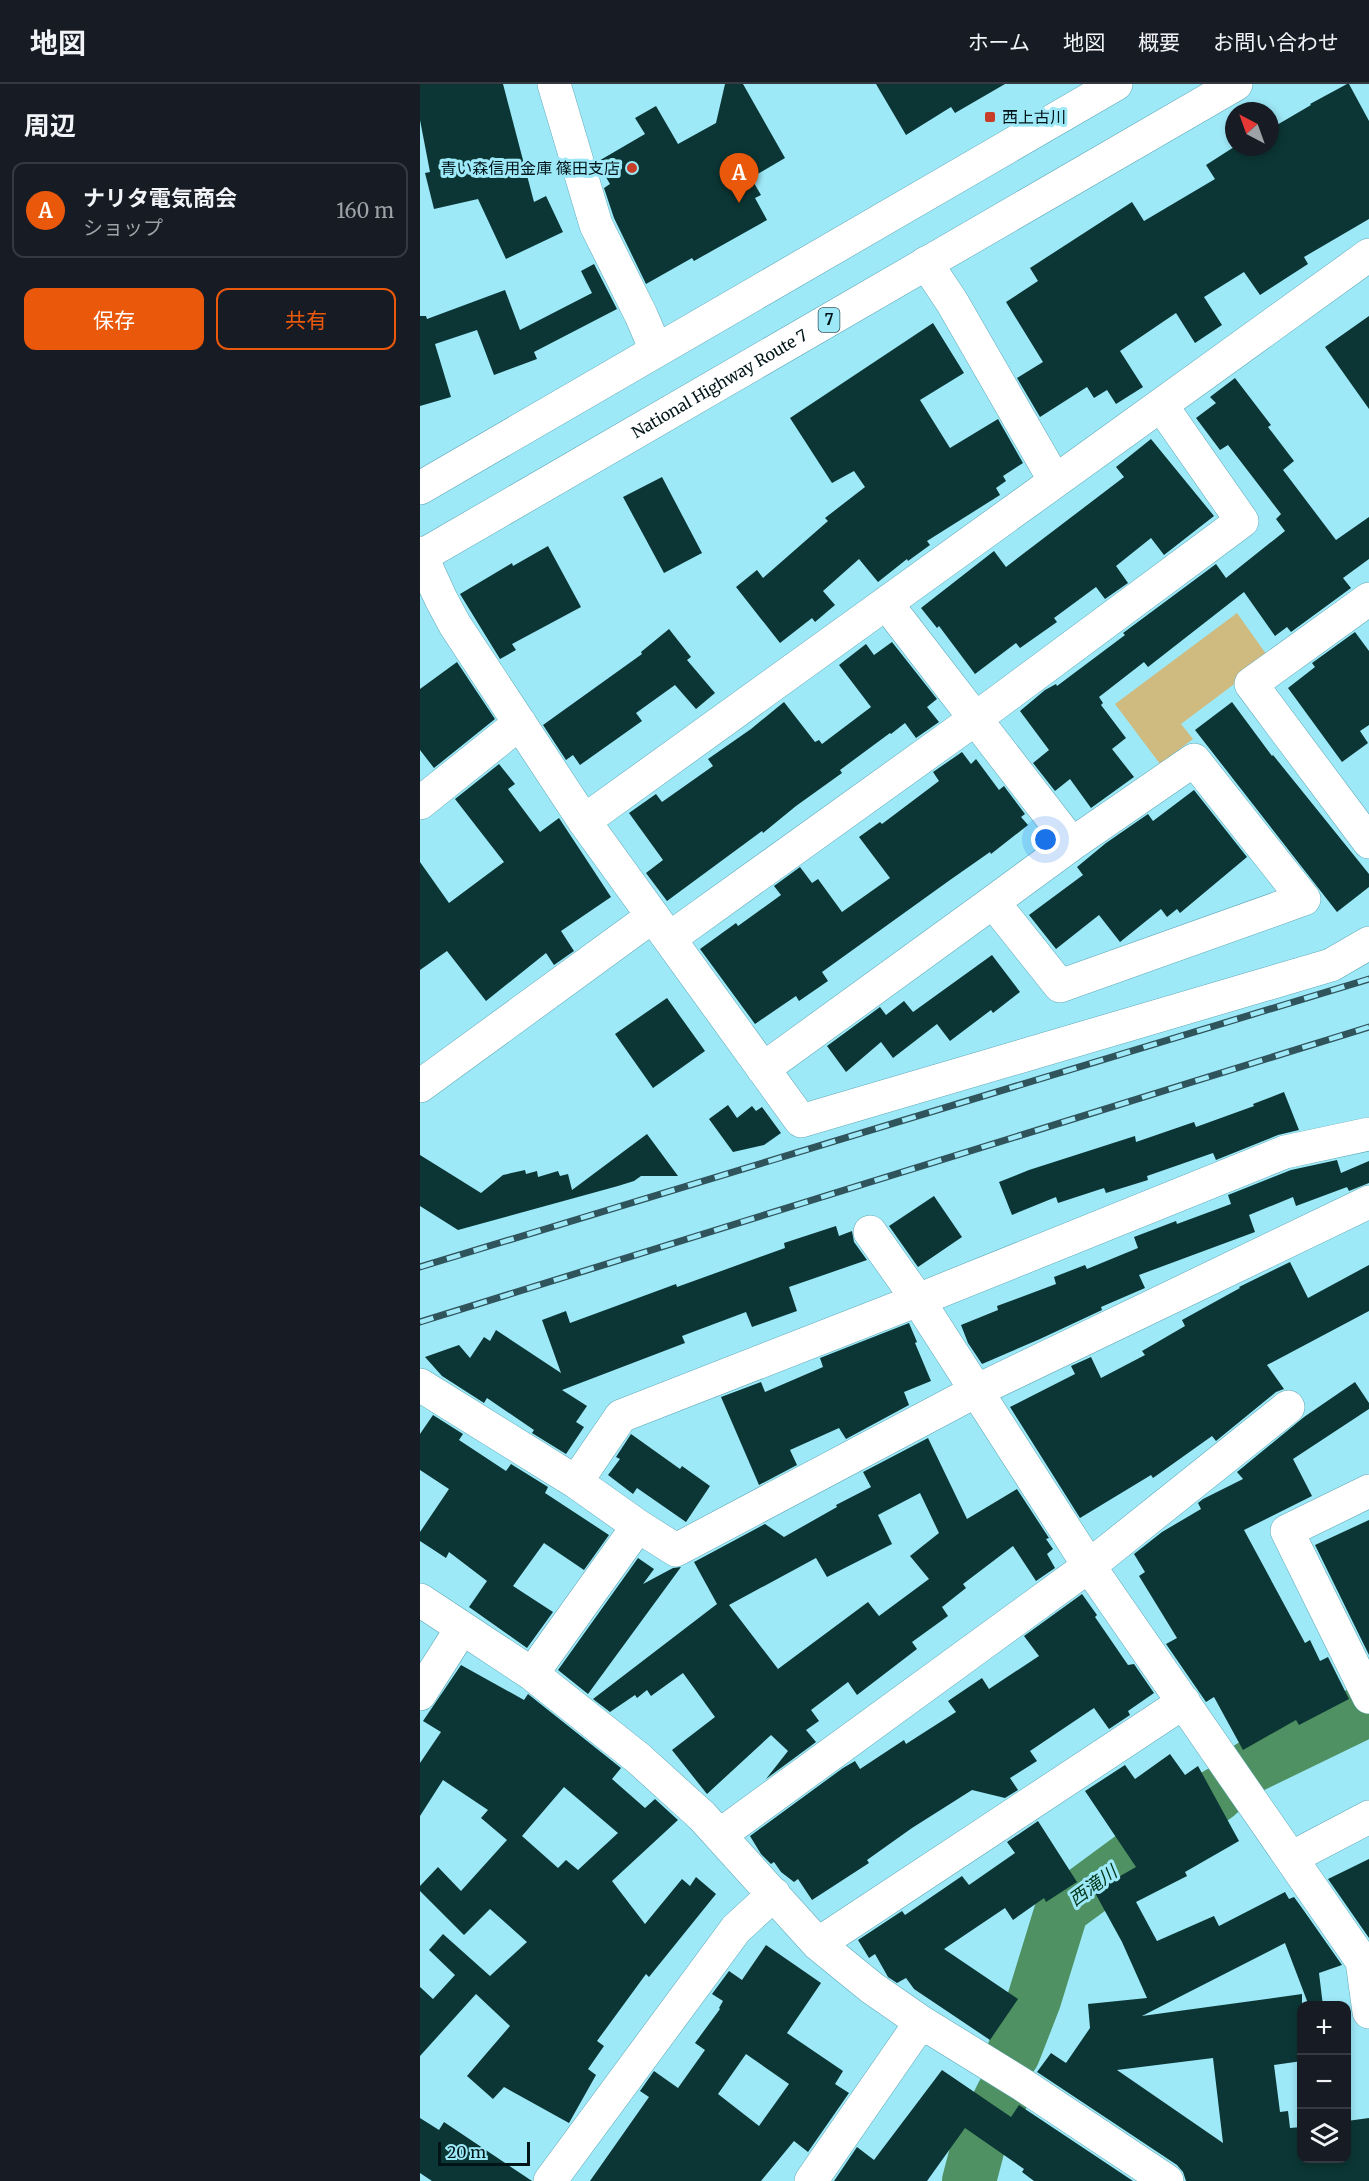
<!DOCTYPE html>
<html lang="ja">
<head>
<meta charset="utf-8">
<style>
	body { margin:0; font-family:Merriweather,"Noto Sans JP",serif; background:#242831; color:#f1f3f6 }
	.controls { position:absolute; right:18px; bottom:18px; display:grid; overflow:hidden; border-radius:12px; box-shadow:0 3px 9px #0003 }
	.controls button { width:54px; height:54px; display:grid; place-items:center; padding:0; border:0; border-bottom:2px solid #363941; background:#171b24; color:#f1f3f6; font:30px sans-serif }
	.compass { position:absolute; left:805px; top:18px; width:54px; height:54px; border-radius:50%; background:#171b24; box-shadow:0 3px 9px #0003; rotate:319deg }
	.scale { position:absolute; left:18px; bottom:15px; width:92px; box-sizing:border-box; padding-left:6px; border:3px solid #011519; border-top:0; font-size:16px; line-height:21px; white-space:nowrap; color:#011519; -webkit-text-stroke:4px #9ee9f8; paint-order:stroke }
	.you { position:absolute; left:626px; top:756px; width:21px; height:21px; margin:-15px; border:4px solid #fff; border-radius:50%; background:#1a73e8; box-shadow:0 0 0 9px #1a73e833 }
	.badge { display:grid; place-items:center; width:39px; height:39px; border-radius:50%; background:#ea580c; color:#fff; font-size:20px; font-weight:700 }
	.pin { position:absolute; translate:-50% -50px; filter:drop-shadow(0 2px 3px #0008) }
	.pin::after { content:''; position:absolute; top:32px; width:21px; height:18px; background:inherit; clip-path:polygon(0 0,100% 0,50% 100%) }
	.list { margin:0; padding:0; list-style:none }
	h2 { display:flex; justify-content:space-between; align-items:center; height:78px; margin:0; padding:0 24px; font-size:26px }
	h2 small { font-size:20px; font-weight:400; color:#9ea1a6 }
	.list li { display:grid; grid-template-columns:39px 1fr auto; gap:18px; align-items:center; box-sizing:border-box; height:96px; margin:0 12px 12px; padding:0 12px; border:2px solid #363941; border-radius:12px }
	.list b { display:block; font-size:22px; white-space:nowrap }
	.list p { margin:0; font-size:20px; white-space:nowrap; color:#9ea1a6 }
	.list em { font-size:20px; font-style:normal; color:#9ea1a6 }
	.actions { display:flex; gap:12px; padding:18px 24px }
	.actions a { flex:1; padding:14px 0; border:2px solid #ea580c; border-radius:12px; text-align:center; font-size:21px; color:#ea580c }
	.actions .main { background:#ea580c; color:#fff }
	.icon { flex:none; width:33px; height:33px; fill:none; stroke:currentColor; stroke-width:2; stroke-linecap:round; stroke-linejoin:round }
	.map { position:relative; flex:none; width:949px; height:2097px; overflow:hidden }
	header { display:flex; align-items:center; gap:36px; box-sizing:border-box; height:84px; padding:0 30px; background:#171b24; border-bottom:2px solid #363941 }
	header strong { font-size:28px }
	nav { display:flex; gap:33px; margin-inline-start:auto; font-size:21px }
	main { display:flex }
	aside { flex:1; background:#171b24 }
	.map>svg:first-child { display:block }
	.green { fill:#cfbb80 }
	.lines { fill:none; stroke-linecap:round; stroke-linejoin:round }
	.river { stroke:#4f9162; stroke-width:54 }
	.building { fill:#0b3635; fill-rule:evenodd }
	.street-casing { stroke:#5fa8b7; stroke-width:34 }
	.highway-casing { stroke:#5fa8b7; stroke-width:34 }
	.street { stroke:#fff; stroke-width:33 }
	.highway { stroke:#fff; stroke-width:33 }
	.rail-casing { stroke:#30545c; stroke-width:7 }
	.rail { stroke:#9ee9f8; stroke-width:4.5; stroke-dasharray:14; stroke-linecap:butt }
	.poi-dot { fill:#c83d27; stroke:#9ee9f8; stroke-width:2 }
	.labels { text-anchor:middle; stroke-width:6; stroke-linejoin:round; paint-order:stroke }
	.shield { fill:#9ee9f8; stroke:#30555c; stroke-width:1.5 }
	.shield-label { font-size:15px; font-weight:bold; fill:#011519 }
	.poi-label { font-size:16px; fill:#011519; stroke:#9ee9f8; text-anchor:start }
	.street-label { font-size:16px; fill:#011519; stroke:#9ee9f8 }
	.water-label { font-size:18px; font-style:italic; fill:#003617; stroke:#9ee9f8 }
</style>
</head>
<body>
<header>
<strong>地図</strong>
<nav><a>ホーム</a><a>地図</a><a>概要</a><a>お問い合わせ</a></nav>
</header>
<main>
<aside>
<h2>周辺<small></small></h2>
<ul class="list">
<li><span class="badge">A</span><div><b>ナリタ電気商会</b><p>ショップ</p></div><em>160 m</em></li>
</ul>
<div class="actions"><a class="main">保存</a><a>共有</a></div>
</aside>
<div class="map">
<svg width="949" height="2097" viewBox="0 0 949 2097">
	<rect width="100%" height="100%" fill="#9ee9f8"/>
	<path class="green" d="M817,529L849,574L761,640L773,655L740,680L695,620Z"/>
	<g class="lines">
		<path class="river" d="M832,1682L939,1630
			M593,1970L614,1916L642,1825L798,1710
			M549,2097L559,2059L583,2010"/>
	</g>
	<path class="building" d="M0,0H83L114,118L126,112L143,148L86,175L58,115L14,125L5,89L10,88L0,36Z
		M305,0H323L365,74L331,94L341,111L335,114L347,136L274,177L272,174L226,200L194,134L184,104L190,100L177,78L225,50L215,34L236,22L258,60L296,39Z
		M456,0H585L535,29L531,23L486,51Z
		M927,0H929L949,37V135L884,173L888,180L840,211L824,188L784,213L802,241L775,259L756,229L700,267L723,303L696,320L687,306L674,314L667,303L620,333L597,294L623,278L586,218L618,197L610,184L712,118L724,137L795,95L786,81L814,63H850V45L891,21L890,20Z
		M174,180L197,225L114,268L117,275L74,291L57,246L15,260L31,313L0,322V232H6L7,235L85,206L100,246L172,209L161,187Z
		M949,232V325L905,263Z
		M513,239L544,289L500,316L530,364L578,335L603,379L583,392L586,397L576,404L580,411L507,457L510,461L488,477L487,475L458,498L439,475L403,507L415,521L395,538L392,534L360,559L316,503L337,486L343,494L408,437L405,434L445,403L434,387L412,399L370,334Z
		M815,294L851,341L848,343L874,377L863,386L916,456L949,433V475L923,494L931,504L871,548L867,543L855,552L824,508L728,583L724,578L679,613L683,619L681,621L706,654L692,665L714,693L671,724L650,695L635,707L613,679L629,666L600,627L625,606L636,600L637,602L705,551L703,549L796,480L806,494L865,447L856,435L861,430L808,361L800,366L776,334L796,319L790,313Z
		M731,355L794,432L744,471L731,454L696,482L708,499L685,515L676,503L634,534L637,538L600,564L596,559L555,590L519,542L517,544L501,524L574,467L586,483L704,393L696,383Z
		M242,393L282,469L244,489L203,413Z
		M128,462L161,523L92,560L96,566L80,575L40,510L92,479L93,482Z
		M249,545L271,573L267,576L295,609L276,625L255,601L216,629L222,637L160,681L153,671L146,676L123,641L222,570L221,568Z
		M935,548L949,567V641L940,647L948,659L922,678L868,604L895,583L892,579Z
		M472,558L517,615L507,623L519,638L496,654L485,639L471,650L470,649L420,686L422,689L376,722L343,749L342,747L247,817L226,789L243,776L209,729L236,710L242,718L293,682L288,675L331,645L364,618L395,658L399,656L402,660L451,623L419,581L446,560L454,571Z
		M37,578L75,635L14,684L0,666V605Z
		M812,618L852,672L853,671L949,790V803L917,828L775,646Z
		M542,668L551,680L556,675L579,706L584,702L605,730L601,733L608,741L571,770L570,768L530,796L402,888L408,897L379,917L376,912L335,940L280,865L316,839L318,842L361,811L354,802L380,783L392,799L398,795L422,828L470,794L439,753L460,738L462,740L519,697L513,688Z
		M79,680L95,700L88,705L120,748L139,734L191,813L141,847L154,867L134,881L126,869L66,917L27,867L0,886V778L29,819L84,778L35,715Z
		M774,706L827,773L760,829L757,825L747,833L741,825L700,858L679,831L636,865L609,831L663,791L657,783L686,759L728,730L733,737Z
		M572,871L600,908L573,929L571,926L530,957L517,940L473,974L461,958L426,988L407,962L460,923L466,931L484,917L493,928Z
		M247,914L285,967L233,1004L195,950Z
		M864,1008L879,1046L858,1051L796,1076L793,1069L727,1092L728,1096L686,1109L684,1104L638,1119L636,1113L592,1131L579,1098L609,1086L715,1052L716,1058L774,1038L776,1043L834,1022L833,1020Z
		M308,1021L317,1034L332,1022L336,1027L342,1023L361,1049L344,1061L313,1068L289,1035Z
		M227,1050L258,1092H221L214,1097L198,1102L38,1146L0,1122V1071L61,1109L83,1091L105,1086L106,1090L117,1087L118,1093L138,1087L140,1092L148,1090L152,1106Z
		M917,1076L921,1089L949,1077V1099L929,1107L926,1101L927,1103L876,1122L873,1113L829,1131L835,1148L719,1191L725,1204L681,1223L682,1226L620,1255L562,1280L548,1259L541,1241L578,1226L577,1222L636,1200L634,1193L665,1181L667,1185L718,1164L714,1153L756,1137L757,1140L811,1120L808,1111L871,1086Z
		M514,1112L542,1153L498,1183L469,1142Z
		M416,1142L419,1152L432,1147L434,1158L447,1176L369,1203L377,1227L332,1243L326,1228L262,1252L265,1259L142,1306L167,1322L156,1338L164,1343L146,1370L112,1349L114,1346L67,1314L64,1319L22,1292L5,1273L39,1261L50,1274L64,1253L70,1257L76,1246L141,1289L122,1236L146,1227L150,1239L256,1200L257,1203L365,1164L364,1159Z
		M870,1178L888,1214L949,1181V1227L847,1281L864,1305L856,1308L796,1357L792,1352L733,1394L731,1391L660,1434L590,1323L655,1290L651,1282L671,1273L681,1294L725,1271L722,1267L765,1242L762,1236L820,1204L819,1203Z
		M489,1239L497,1258L495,1259L511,1297L484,1308L489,1321L426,1355L419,1344L370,1366L377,1381L339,1401L301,1313L341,1298L345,1308L403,1283L400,1274Z
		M935,1298L949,1319V1325L873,1375L892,1412L824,1446L885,1559L890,1556L900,1577L908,1573L929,1615L879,1641L876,1636L823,1666L794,1613L786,1618L746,1560L757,1554L719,1492L725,1488L714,1470L742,1448L781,1425L778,1419L783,1415L823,1395L817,1388L884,1333Z
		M13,1331L43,1350L39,1356L86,1387L91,1380L128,1403L125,1409L189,1451L164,1486L124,1459L93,1502L133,1528L107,1564L49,1523L67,1497L29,1468L26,1474L0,1457V1448L29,1405L0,1386V1350Z
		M211,1350L260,1385L262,1382L290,1402L266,1438L217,1404L213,1410L188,1391L200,1375L196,1373Z
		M508,1354L547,1435L597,1405L629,1454L626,1455L633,1465L627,1470L635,1484L616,1497L593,1462L543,1500L546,1504L522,1523L528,1532L492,1558L497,1565L437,1611L428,1598L391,1626L399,1637L386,1646L396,1658L346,1695L368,1667L351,1651L287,1710L252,1666L295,1633L263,1589L231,1612L227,1606L217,1614L215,1611L190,1628L173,1615L297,1520L274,1478L345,1440L364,1453L417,1423L416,1421L451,1403L443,1388ZM500,1409L519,1449L490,1472L509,1495L459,1532L448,1518L358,1585L309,1521L396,1474L407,1493L472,1460L458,1431Z
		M949,1436V1571L895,1461Z
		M218,1474L234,1485L223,1500L253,1484L261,1483L168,1610L138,1586Z
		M662,1510L677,1531L675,1533L708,1581L714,1580L734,1609L708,1627L710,1631L689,1645L674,1624L610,1667L617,1677L590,1694L598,1706L585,1714L552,1706L492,1744L447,1776L449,1779L392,1816L378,1795L374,1798L361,1788L354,1778L351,1780L341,1770L330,1752L423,1684L435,1677L440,1685L484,1656L486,1660L536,1628L528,1617L562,1594L569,1605L619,1572L604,1552Z
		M41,1581L104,1616L108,1610L201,1684L192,1695L225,1724L235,1715L258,1736L192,1797L225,1840L262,1795L270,1802L276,1793L296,1810L229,1893L226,1890L177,1957L184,1962L168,1985L176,1991L149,2039L84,2003L73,2015L47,1992L90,1942L56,1910L0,1972V1903L13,1915L35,1891L9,1866L23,1850L70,1892L107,1858L70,1825L44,1851L0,1807V1802L18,1783L41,1807L87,1756L61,1734L68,1726L23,1696L0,1732V1679L21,1648L3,1637ZM144,1703L198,1749L158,1786L146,1776L138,1784L102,1752Z
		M750,1670L765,1691L778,1682L819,1757L765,1788L767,1792L716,1818L737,1857L794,1832L799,1842L865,1808L869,1815L874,1813L882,1824L922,1881L899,1889L903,1922H889L865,1859L722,1932L882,1910V1977L854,1981L860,2028L868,2027L870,2044L882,2043V2074H927V2037L949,2034V2097H766L763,2088L757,2081L617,1988L631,1969L646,1979L670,1944L668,1920L727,1914L702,1858L674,1807L716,1783L665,1707L705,1681L715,1695ZM793,1974L803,2059L697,1986Z
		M618,1737L657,1798L626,1818L624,1814L593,1836L585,1824L524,1865L598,1915L570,1956L494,1905L486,1894L477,1899L468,1893L455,1870L449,1874L438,1856L482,1827L485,1831L542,1792L549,1801L595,1769L587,1758Z
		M949,1775V1854L908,1795Z
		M346,1861L401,1899L367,1949L423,1987L415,2000L429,2009L388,2068L374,2057L341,2097H170L229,2013L220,2007L234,1987L258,2004L285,1966L275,1959L300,1925L299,1924L303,1917L292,1910L309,1887L322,1896ZM326,1970L369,2000L339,2042L298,2010Z
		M522,1986L591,2033L599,2021L713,2097H614L602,2088L604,2085L545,2044L507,2097H414L437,2063L454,2076Z
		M0,2034L19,2046L24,2038L112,2097H12L0,2089Z"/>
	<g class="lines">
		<defs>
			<path id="street" d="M134,0L176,141L221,231L236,266
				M506,179L532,218L635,397
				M0,469L21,515L35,541L164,737L381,1037L911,881L949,859
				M949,515L831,600L949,758
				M466,519L652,760L774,676L884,815L640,902L573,818L652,760
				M0,719L100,639
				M164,737L949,171
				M250,854L555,635L822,437L741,321
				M343,985L573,818
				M0,1002L233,832
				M450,1148L498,1216L669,1482L942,1877L949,1928
				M0,1301L156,1398L218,1442L256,1466L556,1307L949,1118
				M156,1398L201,1332L498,1216L865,1068L949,1050
				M949,1407L867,1447L949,1613
				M0,1516L112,1590L218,1674L282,1732L398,1860L452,1904L501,1938L603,2001L747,2097
				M112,1590L218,1442
				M0,1610L42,1544
				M300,1751L669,1482L868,1323
				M871,1774L949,1733
				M398,1860L764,1618
				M130,2097L316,1845L354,1810
				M391,2097L501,1938"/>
			<g id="highway">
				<path d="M0,404L696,0"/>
				<path id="s1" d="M0,473L816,0"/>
			</g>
		</defs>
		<use href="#street" class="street-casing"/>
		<use href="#highway" class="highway-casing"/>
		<use href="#street" class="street"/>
		<use href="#highway" class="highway"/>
		<defs>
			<path id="rail" d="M0,1183L949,895
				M0,1238L949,943"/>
		</defs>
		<use href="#rail" class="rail-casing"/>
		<use href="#rail" class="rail"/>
	</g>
	<g class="poi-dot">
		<rect x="564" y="27" width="12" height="12" rx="3"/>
		<circle cx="212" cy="84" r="6"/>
	</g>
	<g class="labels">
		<rect class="shield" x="398.5" y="224" width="21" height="24" rx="4.5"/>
		<g class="shield-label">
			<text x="409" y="241">7</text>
		</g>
		<g class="poi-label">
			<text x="582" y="39">西上古川</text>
			<text x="200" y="90" text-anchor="end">青い森信用金庫 篠田支店</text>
		</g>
		<g class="street-label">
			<text dy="6" stroke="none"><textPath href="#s1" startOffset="346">National Highway Route 7</textPath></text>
		</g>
		<g class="water-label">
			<text transform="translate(673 1802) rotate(-36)" y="6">西滝川</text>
		</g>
	</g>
</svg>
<div class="controls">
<button>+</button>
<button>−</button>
<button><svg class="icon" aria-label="layers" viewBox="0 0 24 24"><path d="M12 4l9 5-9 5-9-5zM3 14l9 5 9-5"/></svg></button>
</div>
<svg class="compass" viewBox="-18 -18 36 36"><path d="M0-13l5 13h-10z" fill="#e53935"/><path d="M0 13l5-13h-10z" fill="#9ea1a6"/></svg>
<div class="scale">20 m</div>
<div class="you"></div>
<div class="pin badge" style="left:319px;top:119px">A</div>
</div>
</main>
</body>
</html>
